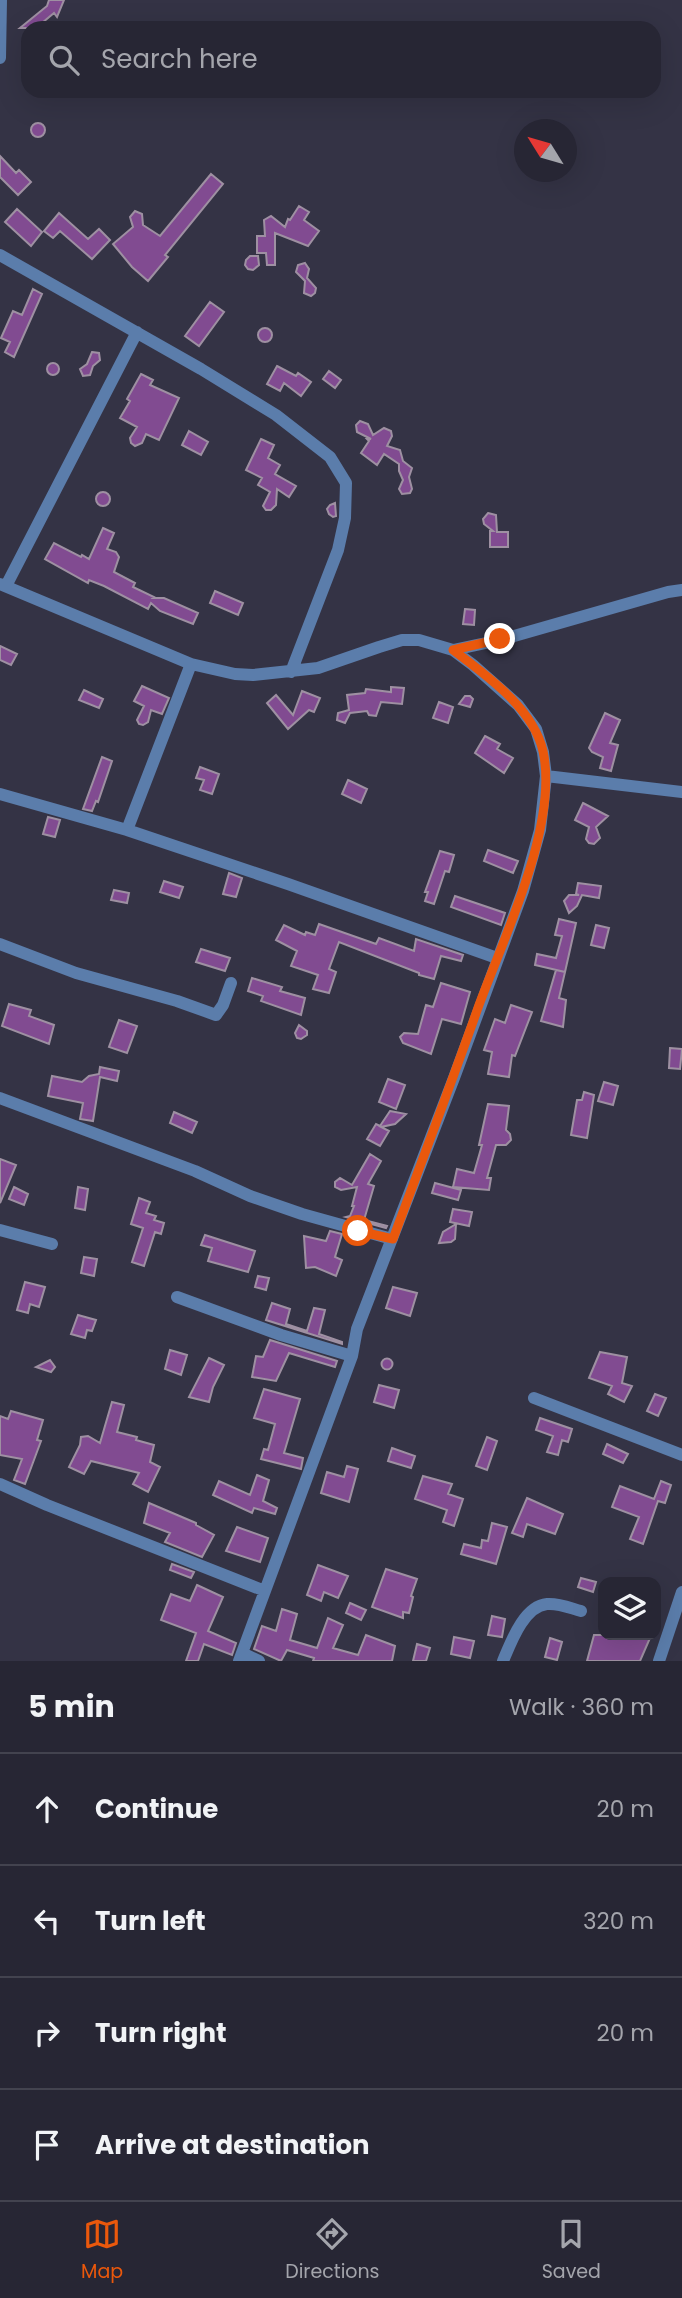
<!DOCTYPE html>
<html lang="en">
<head>
<meta charset="utf-8">
<style>
	body { margin:0; font-family:Poppins,sans-serif; background:#2f2e3c; color:#f1f3f6 }
	.controls { position:absolute; right:21px; bottom:21px; display:grid; overflow:hidden; border-radius:14px; box-shadow:0 7px 28px #0002 }
	.controls button { width:63px; height:63px; display:grid; place-items:center; padding:0; border:0; border-bottom:2px solid #43434f; background:#272634; color:#f1f3f6; font:35px sans-serif }
	.compass { position:absolute; left:514px; top:119px; width:63px; height:63px; border-radius:50%; background:#272634; box-shadow:0 7px 28px #0002; rotate:307deg }
	.stop { position:absolute; width:21px; height:21px; margin:-16px; border:5px solid #ea580c; border-radius:50%; background:#fff }
	.stop.end { background:#ea580c; border-color:#fff; box-shadow:0 2px 7px #0008 }
	.list { margin:0; padding:0; list-style:none }
	h2 { display:flex; justify-content:space-between; align-items:center; height:91px; margin:0; padding:0 28px; font-size:30px }
	h2 small { font-size:23px; font-weight:400; color:#a4a5ac }
	.list li { display:grid; grid-template-columns:46px 1fr auto; gap:21px; align-items:center; box-sizing:border-box; height:112px; padding:0 28px; border-top:2px solid #43434f }
	.list b { display:block; font-size:26px; white-space:nowrap }
	.list em { font-size:23px; font-style:normal; color:#a4a5ac }
	.icon { flex:none; width:38px; height:38px; fill:none; stroke:currentColor; stroke-width:2; stroke-linecap:round; stroke-linejoin:round }
	.map { position:relative; flex:none; width:682px; height:1661px; overflow:hidden }
	.search { position:absolute; background:#272634; box-shadow:0 7px 28px #0002; left:21px; right:21px; top:21px; height:77px; display:flex; align-items:center; gap:18px; box-sizing:border-box; padding:0 24px; border-radius:21px; color:#a4a5ac; font-size:26px }
	.sheet { height:539px; background:#272634 }
	nav { display:flex; justify-content:space-around; align-items:center; box-sizing:border-box; height:98px; border-top:2px solid #43434f; background:#272634; font-size:19px; color:#a4a5ac }
	nav a { display:grid; justify-items:center; gap:4px }
	nav .on { color:#ea580c }
	.map>svg:first-child { display:block }
	.building { fill:#814b91; stroke:#9e90a2; stroke-width:2 }
	.lines { fill:none; stroke-linecap:round; stroke-linejoin:round }
	.street { stroke:#5b7dab; stroke-width:12 }
	.route { stroke:#ea580c; stroke-width:9 }
</style>
</head>
<body>
<div class="map">
<svg width="682" height="1661" viewBox="0 0 682 1661">
	<rect width="100%" height="100%" fill="#343345"/>
	<path class="building" d="M49,0H64L57,17L54,13L36,28H20L47,6Z
		M31 130a7 7 0 1 1 14 0a7 7 0 1 1-14 0Z
		M0,156L16,173L19,170L31,182L18,195L0,177Z
		M211,174L223,184L165,255L168,257L148,281L132,267L113,244L133,227L130,217L135,211L142,214L143,225L160,236Z
		M299,206L309,212L304,220L319,231L308,246L275,233V265H267L266,253H257V236H265L264,220L271,216L285,227L288,219L290,220Z
		M17,209L42,232L31,246L5,222Z
		M59,213L88,239L99,229L110,240L92,259L60,231L53,238L44,231Z
		M250,256H258L259,265L253,270L248,269L245,265L246,260Z
		M305,263L309,269L307,278L316,288L315,293L311,296L304,293L305,281L296,272L298,265Z
		M33,289L42,294L14,357L5,352L10,342L1,338L13,311L22,315Z
		M210,302L224,312L199,346L185,336Z
		M258 335a7 7 0 1 1 14 0a7 7 0 1 1-14 0Z
		M92,352L99,353L100,360L93,366L90,375L83,376L80,369L87,364Z
		M47 369a6 6 0 1 1 12 0a6 6 0 1 1-12 0Z
		M277,366L296,376L298,373L311,382L301,396L284,383L280,391L267,384Z
		M329,371L341,380L335,388L323,379Z
		M141,374L153,380L150,385L179,398L159,440L146,434L142,443L135,446L131,443L130,438L137,427L120,418L130,401L127,399Z
		M360,421L368,424L373,435L384,428L391,431L392,436L387,446L400,450L403,461L412,468L409,477L412,489L410,493L402,494L399,489L403,480L399,471V464L384,454L377,465L361,453L369,441L367,439H371L357,432L356,425Z
		M189,431L208,442L201,455L182,445Z
		M261,439L274,445L268,458L280,465L275,474L296,486L289,497L277,489L276,505L271,510H266L263,506L270,492L258,485L262,478L246,470Z
		M96 499a7 7 0 1 1 14 0a7 7 0 1 1-14 0Z
		M335,503L336,516L333,517L329,514L327,509L330,505Z
		M488,513L496,515L497,532H508V547H490V531H493L484,524L483,519Z
		M103,528L114,533L107,549L116,552L119,557L114,572L135,583L133,587L154,597L153,598H164L198,613L193,624L160,611L151,603L148,609L104,586L89,580L88,583L45,559L54,543L81,557L82,555L89,559Z
		M215,591L243,603L238,615L210,603Z
		M465,609L475,610L474,625L463,624Z
		M0,646L17,654L11,665L0,660Z
		M142,686L169,698L162,714L151,710L148,722L143,725L139,724L137,720L144,706L134,701Z
		M391,687L404,688L402,704L381,702L376,716L369,715L367,711L350,713L345,723L337,720L338,713L349,710L347,695L365,693L366,689L391,692Z
		M84,690L103,699L99,708L79,700Z
		M302,691L320,698L314,712L309,710L288,729L267,703L276,695L293,715Z
		M465,696H470L473,699L470,707L459,704Z
		M439,702L453,707L448,723L433,718Z
		M605,713L620,720L610,743L618,745L611,771L600,768L603,757L592,752L589,748Z
		M485,736L500,744L497,749L513,758L504,773L475,753Z
		M102,757L112,761L98,802L96,801L92,811L83,809Z
		M200,767L219,774L212,794L200,790L204,780L196,778Z
		M348,780L367,789L361,803L342,794Z
		M583,803L608,816L596,827L600,838L594,844L589,843L586,839L589,827L575,820Z
		M48,817L60,820L55,837L43,834Z
		M488,850L518,861L513,873L484,861Z
		M440,851L454,855L449,872L445,871L434,904L425,901L428,892H425Z
		M229,873L242,878L236,897L223,894Z
		M164,881L183,887L179,898L160,892Z
		M578,883L601,886L599,898L582,895L577,906L569,913L564,901L569,895H579L576,894Z
		M114,890L129,893L127,903L111,900Z
		M455,896L505,913L501,925L451,907Z
		M559,919L576,923L565,972L535,965L537,954L556,958L562,936L555,935Z
		M319,924L376,944L379,938L414,951L416,939L463,955L461,961L441,956L434,979L419,975V973L339,942L329,969L336,972L329,993L313,989L318,975L291,966L297,951L276,940L284,925L305,935L306,932L315,935Z
		M596,925L609,928L604,948L591,945Z
		M201,949L230,958L225,971L196,962Z
		M556,970L565,972L559,998L566,1000L563,1027L541,1021Z
		M252,978L282,987L280,991L305,998L301,1015L261,1001L263,996L248,991Z
		M441,983L470,992L461,1024L442,1019L431,1054L403,1043L400,1037L404,1033L418,1034L426,1005L433,1007Z
		M9,1004L31,1010L29,1016L54,1025L49,1044L2,1026Z
		M511,1005L532,1012L515,1056L512,1055L509,1077L488,1074L492,1052L484,1050L495,1019L505,1023Z
		M119,1020L137,1026L127,1053L109,1047Z
		M299,1025L307,1031V1035L301,1039L297,1038L295,1033Z
		M670,1048L682,1049L680,1069L669,1068Z
		M100,1067L119,1071L117,1081L100,1077L93,1121L80,1119L83,1103L48,1096L52,1076L82,1082L89,1076L99,1074Z
		M388,1079L405,1085L396,1109L379,1102Z
		M604,1082L618,1086L613,1105L598,1101Z
		M584,1092L594,1095L587,1138L571,1135L577,1100H582Z
		M488,1104L509,1106L506,1130L510,1134L511,1140L506,1145H496L487,1178H491L489,1190L453,1187L457,1169L474,1173L482,1145H479Z
		M390,1111L406,1114L395,1124L381,1127L389,1131L380,1146L367,1139L376,1124L380,1126Z
		M174,1112L197,1122L192,1133L170,1123Z
		M370,1154L381,1161L368,1184L374,1186L364,1220L387,1226L386,1228L346,1217L350,1216L354,1206H352L357,1187L341,1190L335,1187V1182L340,1178L352,1185Z
		M0,1159L16,1165L0,1203Z
		M435,1183L461,1190L458,1200L432,1193Z
		M14,1187L28,1194L24,1205L9,1199Z
		M78,1187L88,1189L85,1210L75,1208Z
		M139,1198L150,1202L146,1213L156,1216L154,1220L164,1223L161,1234L155,1232L144,1266L132,1262L143,1228L131,1224Z
		M453,1209L472,1212L469,1226L450,1222Z
		M456,1224L455,1239L451,1242L439,1243L443,1232Z
		M330,1231L342,1234L335,1257L342,1260L336,1276L315,1267L306,1268L304,1236L326,1241Z
		M205,1235L255,1251L248,1272L208,1261L212,1248L201,1245Z
		M84,1257L97,1259L94,1276L81,1273Z
		M258,1276L269,1278L266,1290L255,1287Z
		M25,1282L45,1287L39,1307L30,1304L28,1313L17,1310Z
		M393,1287L417,1293L410,1316L386,1308Z
		M272,1303L290,1309L286,1324L307,1331L314,1308L325,1310L319,1334L342,1342V1344L266,1320Z
		M78,1315L96,1320L92,1331L87,1330L85,1338L71,1334Z
		M270,1340L337,1361L335,1367L289,1353L276,1381L252,1377L256,1356L263,1357Z
		M170,1350L187,1355L181,1375L165,1369Z
		M600,1352L627,1357L622,1383L632,1386L624,1402L608,1394L612,1386L589,1378Z
		M209,1358L224,1365L213,1387L209,1402L189,1397Z
		M381.5 1364a5.5 5.5 0 1 1 11 0a5.5 5.5 0 1 1-11 0Z
		M50,1360L55,1367L51,1372L36,1367Z
		M379,1385L399,1390L394,1408L374,1402Z
		M264,1389L300,1399L284,1453L303,1458L301,1469L261,1459L264,1449L268,1450L275,1424L254,1418Z
		M655,1394L666,1398L658,1416L647,1411Z
		M112,1402L124,1405L117,1432L137,1437L136,1440L154,1445L150,1462L160,1467L148,1492L133,1484L139,1473L91,1461L84,1474L69,1467L80,1445L81,1437L88,1436L100,1443Z
		M11,1411L43,1420L37,1440L41,1441L25,1484L14,1480L22,1459L0,1455V1416L8,1419Z
		M540,1418L572,1429L568,1442L562,1440L558,1455L547,1452L553,1436L536,1430Z
		M487,1437L497,1441L487,1470L476,1466Z
		M607,1444L628,1454L623,1463L603,1454Z
		M392,1448L415,1456L411,1468L388,1461Z
		M347,1466L358,1469L349,1502L321,1493L327,1472L344,1477Z
		M257,1475L269,1480L263,1501L277,1508L275,1514L254,1508L252,1513L213,1495L219,1481L250,1495Z
		M423,1476L452,1484L448,1494L463,1499L454,1526L443,1522L447,1510L415,1499Z
		M661,1481L671,1485L665,1503L658,1501L643,1544L630,1539L639,1517L612,1507L620,1486L654,1499Z
		M527,1498L563,1514L555,1534L527,1524L523,1537L512,1533Z
		M149,1503L196,1523V1525L214,1535L202,1557L165,1542L170,1533L144,1523Z
		M492,1523L507,1527L496,1564L461,1554L464,1544L481,1548L482,1540L488,1541Z
		M237,1527L268,1538L260,1562L226,1551Z
		M172,1564L194,1572L191,1578L170,1570Z
		M318,1565L348,1576L338,1598L324,1592L321,1601L307,1595Z
		M386,1569L417,1579L411,1596L413,1597L409,1613L403,1612V1618L372,1607Z
		M581,1578L596,1582L593,1592L578,1587Z
		M197,1585L223,1597L208,1631L236,1643L232,1655L204,1644L198,1661H186L196,1633L161,1620L171,1594L190,1601Z
		M350,1603L366,1610L361,1620L346,1613Z
		M282,1609L297,1614L290,1640L317,1648L328,1618L343,1625L333,1648L358,1655L366,1635L395,1646L392,1661H313L314,1658L287,1650L281,1661L254,1649L262,1626L276,1631Z
		M492,1616L505,1619L502,1637L488,1635Z
		M594,1635H642L650,1638L640,1661H587Z
		M454,1637L474,1641L470,1658L451,1654Z
		M550,1638L562,1642L557,1660L545,1657Z
		M417,1644L430,1648L426,1661H413Z"/>
	<g class="lines">
		<path class="street" d="M0,58L1,0
			M0,255L201,369L276,415L330,457L346,483L345,518L338,550L291,672
			M0,584L191,664L235,674L253,675L318,668L379,647L402,640H419L453,650L473,665L518,705L536,729L543,752L546,776L540,830L523,891L454,1078L357,1329L352,1356L239,1661
			M6,586L137,332
			M453,650L500,640L668,592L682,590
			M546,776L682,792
			M0,794L127,830L288,884L497,958
			M127,830L191,664
			M0,944L76,973L177,1001L216,1015L223,1005L231,983
			M0,1098L195,1171L250,1196L302,1214L392,1239
			M0,1230L52,1244
			M177,1297L281,1335L352,1356
			M534,1398L682,1455
			M0,1484L47,1505L265,1591
			M242,1653L259,1661
			M503,1661C511,1642 524,1606 547,1604C559,1603 570,1608 581,1611
			M659,1661L682,1592"/>
	</g>
	<g class="lines">
		<path class="route" d="M358,1231L393,1239C422,1161 451,1084 479,1005C504,937 559,824 543,751C533,708 487,676 453,650L500,639"/>
	</g>
</svg>
<div class="controls">
<button><svg class="icon" aria-label="layers" viewBox="0 0 24 24"><path d="M12 4l9 5-9 5-9-5zM3 14l9 5 9-5"/></svg></button>
</div>
<svg class="compass" viewBox="-18 -18 36 36"><path d="M0-13l5 13h-10z" fill="#e53935"/><path d="M0 13l5-13h-10z" fill="#a4a5ac"/></svg>
<div class="stop" style="left:358px;top:1231px"></div>
<div class="stop end" style="left:500px;top:639px"></div>
<div class="search"><svg class="icon" aria-label="search" viewBox="0 0 24 24"><circle cx="10" cy="10" r="6"/><path d="M15 15l6 6"/></svg>Search here</div>
</div>
<section class="sheet">
<h2>5 min<small>Walk · 360 m</small></h2>
<ul class="list">
<li><svg class="icon" aria-label="ahead" viewBox="0 0 24 24"><path d="M12 20V5M6 11l6-6 6 6"/></svg><div><b>Continue</b></div><em>20 m</em></li>
<li><svg class="icon" aria-label="left" viewBox="0 0 24 24"><path d="M17 20v-9H6M10 6l-5 5 5 5"/></svg><div><b>Turn left</b></div><em>320 m</em></li>
<li><svg class="icon" aria-label="right" viewBox="0 0 24 24"><path d="M7 20v-9h11M14 6l5 5-5 5"/></svg><div><b>Turn right</b></div><em>20 m</em></li>
<li><svg class="icon" aria-label="arrive" viewBox="0 0 24 24"><path d="M6 21V4h12l-3 4 3 4H6"/></svg><div><b>Arrive at destination</b></div></li>
</ul>
</section>
<nav>
<a class="on"><svg class="icon" aria-label="map" viewBox="0 0 24 24"><path d="M3 6l6-2 6 2 6-2v14l-6 2-6-2-6 2zM9 4v14M15 6v14"/></svg>Map</a>
<a><svg class="icon" aria-label="directions" viewBox="0 0 24 24"><path d="M12 3l9 9-9 9-9-9zM9 14v-3h6M13 9l2 2-2 2"/></svg>Directions</a>
<a><svg class="icon" aria-label="saved" viewBox="0 0 24 24"><path d="M7 4h10v16l-5-4-5 4z"/></svg>Saved</a>
</nav>
</body>
</html>
